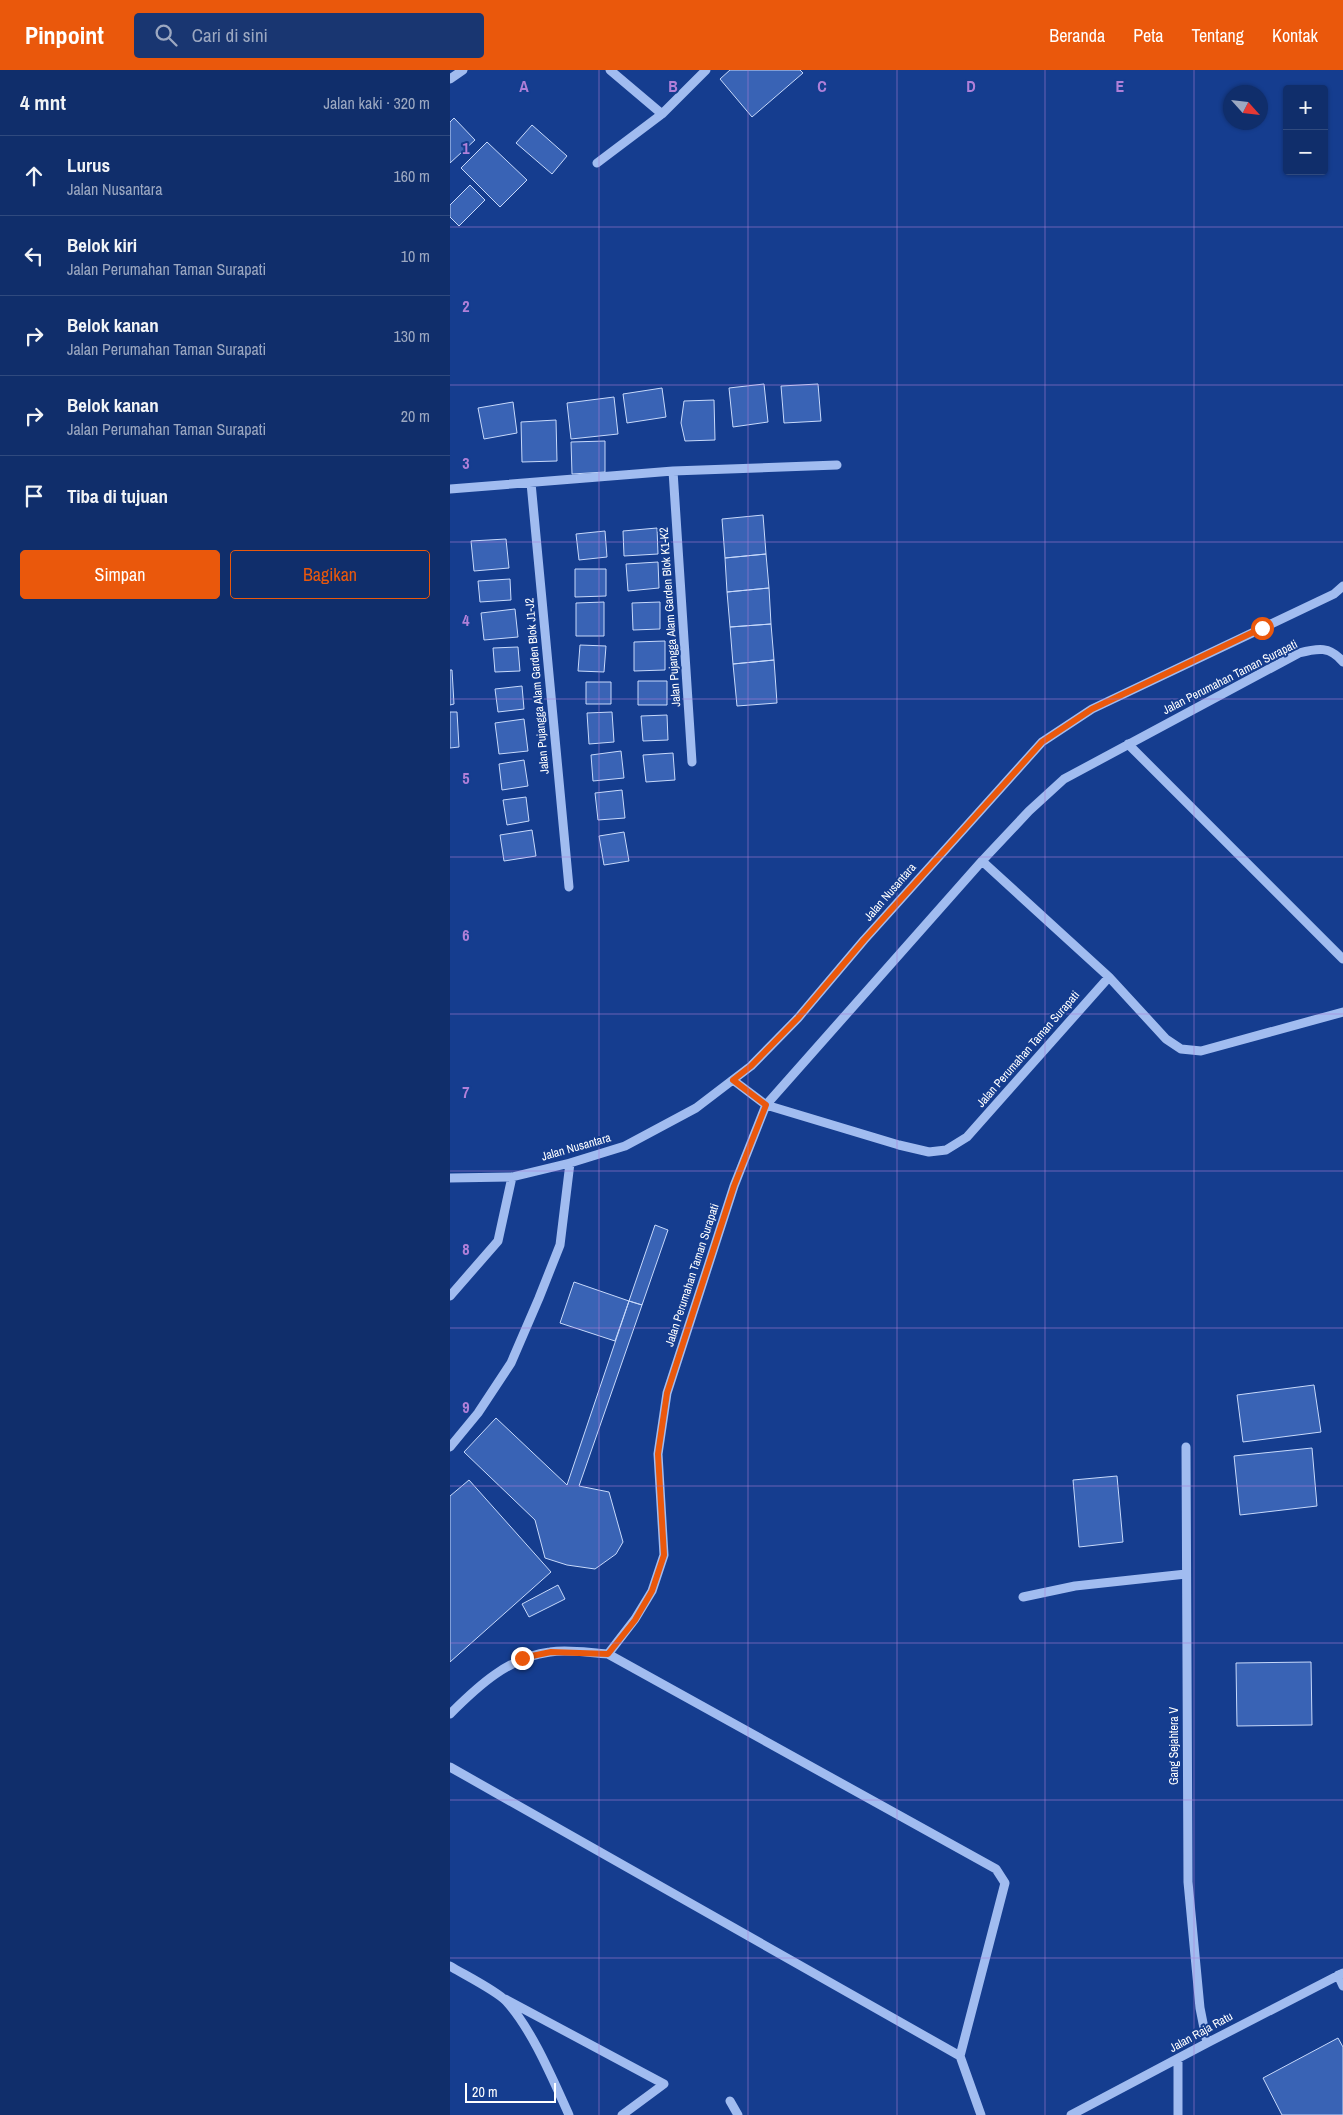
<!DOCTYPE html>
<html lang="id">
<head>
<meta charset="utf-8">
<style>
	body { margin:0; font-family:"Archivo Narrow",sans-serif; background:#193671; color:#f1f3f6 }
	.controls { position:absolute; right:15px; top:15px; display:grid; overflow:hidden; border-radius:5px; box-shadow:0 1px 4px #0004 }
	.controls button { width:45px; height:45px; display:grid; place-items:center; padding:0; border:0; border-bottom:1px solid #304a7e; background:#102e6b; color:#f1f3f6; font:25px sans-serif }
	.compass { position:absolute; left:773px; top:15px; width:45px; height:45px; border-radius:50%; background:#102e6b; box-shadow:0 1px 4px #0004; rotate:117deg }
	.scale { position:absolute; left:15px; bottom:12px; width:91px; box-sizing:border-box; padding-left:5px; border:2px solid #fff; border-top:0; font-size:14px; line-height:18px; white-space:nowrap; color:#fff; -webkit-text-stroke:4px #153d8f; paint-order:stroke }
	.stop { position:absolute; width:15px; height:15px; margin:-11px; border:4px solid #ea580c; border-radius:50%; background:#fff }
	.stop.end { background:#ea580c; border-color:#fff; box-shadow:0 1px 5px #0008 }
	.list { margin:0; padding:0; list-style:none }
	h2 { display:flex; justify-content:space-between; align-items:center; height:65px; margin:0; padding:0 20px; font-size:21px }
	h2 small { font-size:16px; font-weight:400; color:#9ca8c1 }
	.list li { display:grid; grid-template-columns:32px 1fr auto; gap:15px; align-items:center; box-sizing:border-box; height:80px; padding:0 20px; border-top:1px solid #304a7e }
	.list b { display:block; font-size:19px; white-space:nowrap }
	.list p { margin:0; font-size:16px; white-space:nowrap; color:#9ca8c1 }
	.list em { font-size:16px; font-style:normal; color:#9ca8c1 }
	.actions { display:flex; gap:10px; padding:15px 20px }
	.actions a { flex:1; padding:11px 0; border:1px solid #ea580c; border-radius:5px; text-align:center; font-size:18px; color:#ea580c }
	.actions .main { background:#ea580c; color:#fff }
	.icon { flex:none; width:28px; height:28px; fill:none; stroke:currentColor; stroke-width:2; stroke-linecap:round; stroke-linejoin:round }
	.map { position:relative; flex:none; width:893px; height:2045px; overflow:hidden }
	header { display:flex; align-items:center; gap:30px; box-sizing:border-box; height:70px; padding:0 25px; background:#ea580c; color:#fff }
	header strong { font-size:24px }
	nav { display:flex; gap:28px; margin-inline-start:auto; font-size:18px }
	.search { width:350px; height:45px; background:#193671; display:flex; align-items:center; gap:12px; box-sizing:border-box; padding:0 18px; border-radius:5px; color:#9ca8c1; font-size:19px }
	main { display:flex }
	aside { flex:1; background:#102e6b }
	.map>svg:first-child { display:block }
	.building { fill:#3963b5; stroke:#c7d9fb }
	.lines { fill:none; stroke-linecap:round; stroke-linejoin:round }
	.minor { stroke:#a1bcf0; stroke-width:9 }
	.route { stroke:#ea580c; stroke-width:6 }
	.grid { fill:none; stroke:#b080d9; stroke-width:1; stroke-opacity:0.55 }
	.labels { text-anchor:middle; stroke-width:4; stroke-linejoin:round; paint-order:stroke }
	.street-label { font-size:12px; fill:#fff; stroke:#153d8f }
	.grid-label { font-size:16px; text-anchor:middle; font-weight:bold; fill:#b080d9; stroke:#153d8f; stroke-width:4; stroke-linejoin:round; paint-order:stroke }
</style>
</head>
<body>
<header>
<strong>Pinpoint</strong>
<div class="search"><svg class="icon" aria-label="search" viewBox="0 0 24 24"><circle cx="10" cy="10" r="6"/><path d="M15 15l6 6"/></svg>Cari di sini</div>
<nav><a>Beranda</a><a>Peta</a><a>Tentang</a><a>Kontak</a></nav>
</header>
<main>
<aside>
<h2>4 mnt<small>Jalan kaki · 320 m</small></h2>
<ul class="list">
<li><svg class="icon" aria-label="ahead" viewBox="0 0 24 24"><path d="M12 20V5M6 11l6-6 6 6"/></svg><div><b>Lurus</b><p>Jalan Nusantara</p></div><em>160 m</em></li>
<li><svg class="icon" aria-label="left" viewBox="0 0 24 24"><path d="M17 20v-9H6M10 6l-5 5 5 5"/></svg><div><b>Belok kiri</b><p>Jalan Perumahan Taman Surapati</p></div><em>10 m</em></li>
<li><svg class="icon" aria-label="right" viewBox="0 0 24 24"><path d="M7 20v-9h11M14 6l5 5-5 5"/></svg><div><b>Belok kanan</b><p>Jalan Perumahan Taman Surapati</p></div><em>130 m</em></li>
<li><svg class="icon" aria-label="right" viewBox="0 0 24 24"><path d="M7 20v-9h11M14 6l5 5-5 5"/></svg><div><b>Belok kanan</b><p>Jalan Perumahan Taman Surapati</p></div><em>20 m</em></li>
<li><svg class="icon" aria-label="arrive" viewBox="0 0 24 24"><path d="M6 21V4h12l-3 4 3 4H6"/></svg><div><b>Tiba di tujuan</b></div></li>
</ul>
<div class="actions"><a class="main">Simpan</a><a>Bagikan</a></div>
</aside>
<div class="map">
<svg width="893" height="2045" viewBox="0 0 893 2045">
	<rect width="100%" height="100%" fill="#153d8f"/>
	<path class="building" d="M280,0H350L353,3L302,47L270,9Z
		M4,48L25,70L0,93V52Z
		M82,55L117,86L102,104L66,73Z
		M37,72L77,110L50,137L11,98Z
		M20,115L35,130L9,156L0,147V135Z
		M314,314L318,352L283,357L279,318Z
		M368,314L371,351L334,353L331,316Z
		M212,318L216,347L177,353L173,324Z
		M164,327L168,364L121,369L117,333Z
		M264,330L265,370L235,371L231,353L234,331Z
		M63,332L67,363L34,369L28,338Z
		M106,350L107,391L72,392L71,352Z
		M155,371V402L122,404L121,372Z
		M313,445L316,484L275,488L272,449Z
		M207,458L208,484L174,486L173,461Z
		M155,461L157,487L129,490L126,464Z
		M56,469L59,498L24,501L21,471Z
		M316,484L319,518L277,522L275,488Z
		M208,492L209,518L178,521L176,494Z
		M125,499H156V526L125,527Z
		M60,509L61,530L30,532L28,511Z
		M319,518L321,554L280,557L277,522Z
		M154,532V566H126V533Z
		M210,532V559L183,560L182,533Z
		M65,539L68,567L34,570L31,543Z
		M321,554L324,590L283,594L280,557Z
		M215,571V600L184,601V572Z
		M130,575L156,576L154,602L128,601Z
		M68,577L70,601L45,602L43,578Z
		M324,590L327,633L287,636L283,594Z
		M0,600H2L4,634L0,635Z
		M188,611H217V635H188Z
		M136,612H161V634H136Z
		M72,616L74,639L48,642L45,619Z
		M0,642H7L9,677L0,678Z
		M162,642L164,672L139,674L137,643Z
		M217,645L218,670L193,671L191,646Z
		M74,649L78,681L49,684L45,653Z
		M171,681L174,708L143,711L141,685Z
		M223,683L225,710L196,712L193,685Z
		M74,690L78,716L52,720L49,694Z
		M172,720L175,748L148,750L145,723Z
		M76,727L79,751L57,755L53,730Z
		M82,760L86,786L54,791L50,765Z
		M174,762L179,791L154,795L149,766Z
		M205,1155L218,1160L192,1235L179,1231Z
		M124,1212L179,1231L165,1271L110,1253Z
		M179,1231L192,1235L129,1416L159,1422L173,1472L166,1484L145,1499L117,1495L95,1488L85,1450L14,1382L46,1348L117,1415Z
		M864,1315L871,1362L793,1372L787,1325Z
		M862,1378L867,1436L790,1445L784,1386Z
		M667,1406L673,1472L629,1477L623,1410Z
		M19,1410L101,1502L0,1592V1426Z
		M108,1515L115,1529L79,1547L72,1534Z
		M861,1592L862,1655L787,1656L786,1593Z
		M888,1968L893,1977V2045H832L813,2008Z"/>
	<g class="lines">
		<path class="minor" d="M160,0L212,44
			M0,9L13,0
			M147,93L212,44L256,0
			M223,401L242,692
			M81,413L119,817
			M0,419L223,401L387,395
			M678,674L893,889
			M532,791L659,907L716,969L731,979L751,981L893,942
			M283,1010L316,1035L449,1075L479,1082L496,1080L517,1067L659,907
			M0,1108L62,1107L120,1093L175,1076L246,1038L301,996L348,948L414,870L592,672L642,639L884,524L893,516
			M0,1226L48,1171L62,1107
			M0,1377L28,1343L61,1293L89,1228L110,1175L120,1093
			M736,1377L738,1812L750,1938L757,1973
			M573,1527L625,1516L736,1504
			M158,1584L546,1799L555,1813L510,1986L531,2045
			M0,1644C28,1616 59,1587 100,1582C119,1579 139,1583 158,1584L185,1549L202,1521L214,1485L208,1384L217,1323L284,1116L316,1035L532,791L579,741L614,709L849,583C868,578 880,576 893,592
			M0,1697L510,1986
			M0,1896C13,1904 47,1921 56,1931C82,1959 103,2010 119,2045
			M888,1905L893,1916
			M55,1929L214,2014L172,2045
			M280,2031L288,2045
			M621,2045L757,1973L893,1903
			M728,2045V1989"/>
	</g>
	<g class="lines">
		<path class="route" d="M72,1588L101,1582L158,1584L185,1550L202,1521L214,1485L208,1384L217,1323L284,1116L316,1035L283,1010L301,996L348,948L414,870L592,672L642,639L812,558"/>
	</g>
	<path class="grid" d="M149,0V2045M298,0V2045M447,0V2045M595,0V2045M744,0V2045M0,157H893M0,315H893M0,472H893M0,629H893M0,787H893M0,944H893M0,1101H893M0,1258H893M0,1416H893M0,1573H893M0,1730H893M0,1888H893"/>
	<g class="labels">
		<g class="street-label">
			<text transform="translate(220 547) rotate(-94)" y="4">Jalan Pujangga Alam Garden Blok K1-K2</text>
			<text transform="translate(780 607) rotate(-27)" y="4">Jalan Perumahan Taman Surapati</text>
			<text transform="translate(87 616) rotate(-95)" y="4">Jalan Pujangga Alam Garden Blok J1-J2</text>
			<text transform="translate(440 822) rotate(-49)" y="4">Jalan Nusantara</text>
			<text transform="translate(578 979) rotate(-49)" y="4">Jalan Perumahan Taman Surapati</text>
			<text transform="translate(126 1077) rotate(-16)" y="4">Jalan Nusantara</text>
			<text transform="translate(242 1205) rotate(-72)" y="4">Jalan Perumahan Taman Surapati</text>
			<text transform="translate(724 1676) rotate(-90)" y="4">Gang Sejahtera V</text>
			<text transform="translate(751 1962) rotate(-29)" y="4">Jalan Raja Ratu</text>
		</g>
	</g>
	<g class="grid-label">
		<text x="74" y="22">A</text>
		<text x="223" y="22">B</text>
		<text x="372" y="22">C</text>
		<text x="521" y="22">D</text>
		<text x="670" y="22">E</text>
		<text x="16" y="84">1</text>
		<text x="16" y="242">2</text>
		<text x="16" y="399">3</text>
		<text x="16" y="556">4</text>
		<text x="16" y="714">5</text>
		<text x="16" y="871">6</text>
		<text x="16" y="1028">7</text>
		<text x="16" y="1185">8</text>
		<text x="16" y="1343">9</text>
	</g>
</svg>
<div class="controls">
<button>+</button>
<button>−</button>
</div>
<svg class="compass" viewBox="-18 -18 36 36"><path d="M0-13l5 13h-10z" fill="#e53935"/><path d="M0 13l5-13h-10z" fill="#9ca8c1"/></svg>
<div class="scale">20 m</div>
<div class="stop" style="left:812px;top:558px"></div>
<div class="stop end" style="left:72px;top:1588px"></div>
</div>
</main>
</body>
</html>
